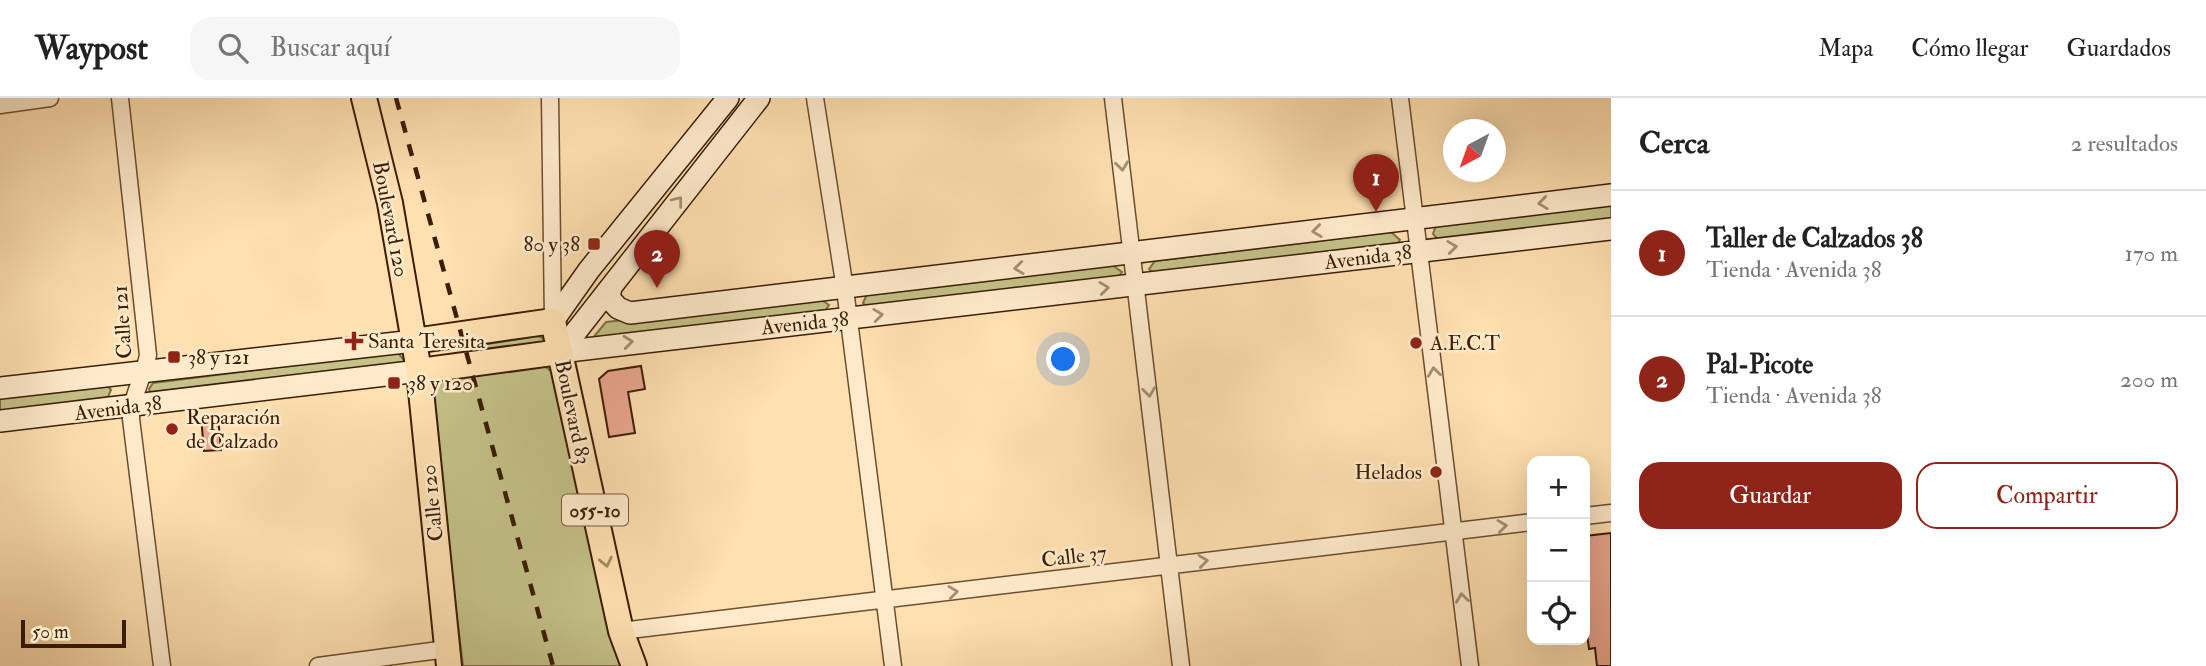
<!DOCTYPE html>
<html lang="es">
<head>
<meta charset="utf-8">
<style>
	body { margin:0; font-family:"IM FELL Double Pica",serif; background:#f6f6f6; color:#222 }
	.controls { position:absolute; right:21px; bottom:21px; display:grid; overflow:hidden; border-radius:14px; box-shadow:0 7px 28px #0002 }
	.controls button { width:63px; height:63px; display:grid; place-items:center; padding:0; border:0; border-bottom:2px solid #e0e0e0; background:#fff; color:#222; font:35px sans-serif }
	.compass { position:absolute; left:1443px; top:21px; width:63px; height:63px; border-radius:50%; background:#fff; box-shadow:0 7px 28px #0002; rotate:221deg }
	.scale { position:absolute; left:21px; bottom:18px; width:105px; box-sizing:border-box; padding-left:7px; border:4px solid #3a1d03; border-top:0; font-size:19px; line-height:24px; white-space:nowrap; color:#3a1d03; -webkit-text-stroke:5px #ffebcc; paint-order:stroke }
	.you { position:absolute; left:1064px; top:262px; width:24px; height:24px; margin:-18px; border:5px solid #fff; border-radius:50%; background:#1a73e8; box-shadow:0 0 0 10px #1a73e833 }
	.badge { display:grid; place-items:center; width:46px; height:46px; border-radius:50%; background:#8f2418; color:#fff; font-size:23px; font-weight:700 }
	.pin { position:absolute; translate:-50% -58px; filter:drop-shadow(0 2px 4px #0008) }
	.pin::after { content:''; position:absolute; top:37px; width:24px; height:21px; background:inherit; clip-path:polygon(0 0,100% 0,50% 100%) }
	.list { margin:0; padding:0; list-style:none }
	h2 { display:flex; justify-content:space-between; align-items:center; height:91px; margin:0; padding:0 28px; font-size:30px }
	h2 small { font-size:23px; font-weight:400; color:#767676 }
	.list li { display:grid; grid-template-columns:46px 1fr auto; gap:21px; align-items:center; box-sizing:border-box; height:126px; padding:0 28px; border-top:2px solid #e0e0e0 }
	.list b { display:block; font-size:26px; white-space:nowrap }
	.list p { margin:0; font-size:23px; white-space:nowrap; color:#767676 }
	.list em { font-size:23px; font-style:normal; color:#767676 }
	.actions { display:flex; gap:14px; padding:21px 28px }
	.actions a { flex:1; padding:16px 0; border:2px solid #8f2418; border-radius:21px; text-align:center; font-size:24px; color:#8f2418 }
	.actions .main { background:#8f2418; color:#fff }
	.icon { flex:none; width:38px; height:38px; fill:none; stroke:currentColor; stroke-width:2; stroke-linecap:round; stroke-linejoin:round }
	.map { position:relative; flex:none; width:1611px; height:568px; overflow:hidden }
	header { display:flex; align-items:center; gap:42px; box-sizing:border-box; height:98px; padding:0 35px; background:#fff; border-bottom:2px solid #e0e0e0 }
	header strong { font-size:33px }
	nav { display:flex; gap:38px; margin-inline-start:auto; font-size:24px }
	.search { width:490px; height:63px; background:#f6f6f6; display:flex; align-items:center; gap:18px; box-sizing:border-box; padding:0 24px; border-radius:21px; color:#767676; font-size:26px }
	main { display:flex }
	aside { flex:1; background:#fff }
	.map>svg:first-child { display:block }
	.green { fill:#c4c189; stroke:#7f6f46; stroke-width:2 }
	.building { fill:#eba791; stroke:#3a1d03; stroke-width:2 }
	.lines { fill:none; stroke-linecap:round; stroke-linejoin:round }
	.minor-casing { stroke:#6b4e2e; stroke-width:19 }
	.secondary-casing { stroke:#3a1d03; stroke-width:24 }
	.primary-casing { stroke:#3a1d03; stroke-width:28 }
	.minor { stroke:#ffebcc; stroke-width:16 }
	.secondary { stroke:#ffebcc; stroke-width:21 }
	.primary { stroke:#ffe0b1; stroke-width:24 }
	.rail { stroke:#3a1d03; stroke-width:4.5; stroke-dasharray:12 12; stroke-linecap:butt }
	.oneway { stroke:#a68e72 }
	.oneway2 { stroke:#a68863 }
	.poi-dot { fill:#8f2418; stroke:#ffebcc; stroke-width:2.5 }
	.labels { text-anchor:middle; stroke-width:5; stroke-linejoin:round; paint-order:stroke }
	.shield { fill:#ffebcc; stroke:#755b3f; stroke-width:2 }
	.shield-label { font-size:19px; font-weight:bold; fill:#3a1d03 }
	.street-label { font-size:21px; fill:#3a1d03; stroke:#ffebcc }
	.poi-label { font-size:21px; fill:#3a1d03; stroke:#ffebcc; text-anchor:start }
</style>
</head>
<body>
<header>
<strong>Waypost</strong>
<div class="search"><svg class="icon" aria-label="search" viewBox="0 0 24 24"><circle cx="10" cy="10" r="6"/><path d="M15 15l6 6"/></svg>Buscar aquí</div>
<nav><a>Mapa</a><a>Cómo llegar</a><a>Guardados</a></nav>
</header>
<main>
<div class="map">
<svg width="1611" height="568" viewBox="0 0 1611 568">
	<rect width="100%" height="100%" fill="#ffe0b1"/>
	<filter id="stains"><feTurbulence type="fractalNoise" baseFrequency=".00286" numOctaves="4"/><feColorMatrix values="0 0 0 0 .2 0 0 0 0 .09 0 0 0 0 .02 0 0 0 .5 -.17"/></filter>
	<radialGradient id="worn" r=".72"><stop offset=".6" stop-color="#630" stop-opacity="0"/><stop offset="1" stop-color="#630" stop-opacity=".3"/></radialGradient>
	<path class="green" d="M1611,107V124L1441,145L1433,136L1436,127Z
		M1391,134L1400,142L1393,151L1157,179L1149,171L1155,163Z
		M1112,167L1122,174L1115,184L870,211L863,205L867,196Z
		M820,201L829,207L823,216L592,241L606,224Z
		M538,238L547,243L472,260L469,249Z
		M397,254L405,263L399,271L152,298L149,291L153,285Z
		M536,264L547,270L559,280L623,568H463L429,291L436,281Z
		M106,286L111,292L107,301L0,313V298Z"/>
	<path class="building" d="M641,268L645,291L628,294L635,335L609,339L599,281L608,273Z
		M218,318L221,352L204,353L201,319Z
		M1611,435V568H1597L1595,550L1589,551L1585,520V503H1588L1585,479V438Z"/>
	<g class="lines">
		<defs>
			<path id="minor" d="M120,0L148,257C144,279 131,299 131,321L162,568
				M550,0L553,223
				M815,0L845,191L893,568
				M1113,0L1181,568
				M1400,0L1470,568
				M0,7L50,0
				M1585,418L1611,415
				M621,533L1532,424
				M318,568L447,551"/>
			<path id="secondary" d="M611,189L609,200L618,210L630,215L1611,97
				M553,223L589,172L728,0
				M560,254L1611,131
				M560,254L759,0
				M0,290L414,243
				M0,323L419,273"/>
			<path id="primary" d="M364,0L390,105L419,273L449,568
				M414,243L553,223L621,533L634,568
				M419,273L560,254"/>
		</defs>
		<use href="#minor" class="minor-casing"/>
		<use href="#secondary" class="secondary-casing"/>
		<use href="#primary" class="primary-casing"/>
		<use href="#minor" class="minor"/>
		<use href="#secondary" class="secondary"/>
		<use href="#primary" class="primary"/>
		<path class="rail" d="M396,0L553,568"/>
	</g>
	<defs><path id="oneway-chevron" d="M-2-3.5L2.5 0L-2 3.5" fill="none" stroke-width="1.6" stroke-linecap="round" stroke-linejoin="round" transform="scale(1.75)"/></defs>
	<g class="oneway">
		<use href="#oneway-chevron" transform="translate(1122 68) rotate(83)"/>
		<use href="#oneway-chevron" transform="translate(678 103) rotate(-52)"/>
		<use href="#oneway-chevron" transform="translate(1543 105) rotate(173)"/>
		<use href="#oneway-chevron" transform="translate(1317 133) rotate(173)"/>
		<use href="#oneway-chevron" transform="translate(1452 149) rotate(-7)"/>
		<use href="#oneway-chevron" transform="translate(1019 170) rotate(173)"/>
		<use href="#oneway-chevron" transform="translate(1104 190) rotate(-7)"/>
		<use href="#oneway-chevron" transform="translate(878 217) rotate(-7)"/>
		<use href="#oneway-chevron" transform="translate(628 244) rotate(-6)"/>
		<use href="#oneway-chevron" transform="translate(1434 274) rotate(-97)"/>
		<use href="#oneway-chevron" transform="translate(1149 294) rotate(83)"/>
		<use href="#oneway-chevron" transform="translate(1502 428) rotate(-7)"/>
		<use href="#oneway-chevron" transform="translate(1203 463) rotate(-7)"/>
		<use href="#oneway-chevron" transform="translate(953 494) rotate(-7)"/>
		<use href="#oneway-chevron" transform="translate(1462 500) rotate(-97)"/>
	</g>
	<use class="oneway2" href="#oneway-chevron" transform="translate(606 464) rotate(78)"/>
	<g class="poi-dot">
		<rect x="587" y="139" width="14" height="14" rx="3.5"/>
		<path d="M350.5 232.5h7v7h7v7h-7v7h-7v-7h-7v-7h7z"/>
		<circle cx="1416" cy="245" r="7"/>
		<rect x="167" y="252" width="14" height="14" rx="3.5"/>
		<rect x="387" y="278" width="14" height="14" rx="3.5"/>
		<circle cx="172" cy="331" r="7"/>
		<circle cx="1436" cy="374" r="7"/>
	</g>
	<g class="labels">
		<rect class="shield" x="562" y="396.5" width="66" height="31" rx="5"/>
		<g class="shield-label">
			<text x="595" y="419">055-10</text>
		</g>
		<g class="street-label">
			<text transform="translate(391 121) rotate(79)" y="7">Boulevard 120</text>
			<text transform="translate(1368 159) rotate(-7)" y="7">Avenida 38</text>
			<text transform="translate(122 224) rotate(-94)" y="7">Calle 121</text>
			<text transform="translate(805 225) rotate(-6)" y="7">Avenida 38</text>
			<text transform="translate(118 310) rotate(-7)" y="7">Avenida 38</text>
			<text transform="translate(573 314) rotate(78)" y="7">Boulevard 83</text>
			<text transform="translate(432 405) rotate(-96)" y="7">Calle 120</text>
			<text transform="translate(1074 458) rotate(-7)" y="7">Calle 37</text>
		</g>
		<g class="poi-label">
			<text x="580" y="153" text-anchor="end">80 y 38</text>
			<text x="368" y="250">Santa Teresita</text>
			<text x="1430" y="252">A.E.C.T</text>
			<text x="188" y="266">38 y 121</text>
			<text x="408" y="292">38 y 120</text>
			<text x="186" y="326">Reparación<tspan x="186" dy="24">de Calzado</tspan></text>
			<text x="1422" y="381" text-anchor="end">Helados</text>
		</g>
	</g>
	<rect width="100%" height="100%" filter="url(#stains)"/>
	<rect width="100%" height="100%" fill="url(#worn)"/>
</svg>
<div class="controls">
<button>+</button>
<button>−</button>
<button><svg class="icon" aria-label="locate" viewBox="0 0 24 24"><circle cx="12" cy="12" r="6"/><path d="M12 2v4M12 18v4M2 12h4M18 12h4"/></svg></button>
</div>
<svg class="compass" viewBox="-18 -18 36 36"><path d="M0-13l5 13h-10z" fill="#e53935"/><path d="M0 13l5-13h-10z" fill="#767676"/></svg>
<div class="scale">50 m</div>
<div class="you"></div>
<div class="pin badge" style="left:1376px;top:114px">1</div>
<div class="pin badge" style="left:657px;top:190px">2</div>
</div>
<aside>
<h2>Cerca<small>2 resultados</small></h2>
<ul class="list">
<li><span class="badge">1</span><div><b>Taller de Calzados 38</b><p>Tienda · Avenida 38</p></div><em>170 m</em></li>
<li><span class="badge">2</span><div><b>Pal-Picote</b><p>Tienda · Avenida 38</p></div><em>200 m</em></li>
</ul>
<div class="actions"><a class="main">Guardar</a><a>Compartir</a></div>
</aside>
</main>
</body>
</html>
